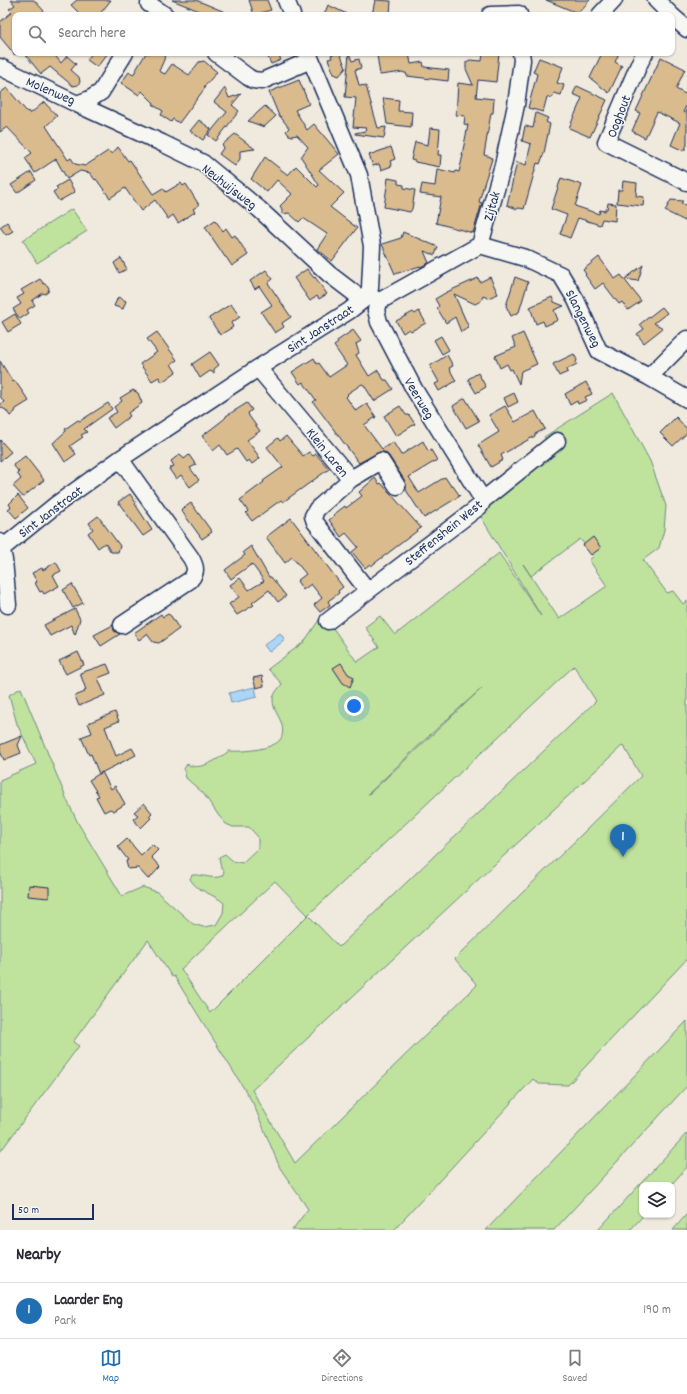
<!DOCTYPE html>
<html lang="en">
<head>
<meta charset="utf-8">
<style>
	body { margin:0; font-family:Dekko,sans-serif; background:#f7f7f7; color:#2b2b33 }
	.controls { position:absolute; right:12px; bottom:12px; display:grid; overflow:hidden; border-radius:8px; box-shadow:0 1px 3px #0004 }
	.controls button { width:36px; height:36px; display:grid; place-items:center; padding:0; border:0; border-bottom:1px solid #e1e1e2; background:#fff; color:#2b2b33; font:20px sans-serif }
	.scale { position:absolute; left:12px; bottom:10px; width:82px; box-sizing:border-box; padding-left:4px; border:2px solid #1b2f5e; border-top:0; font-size:11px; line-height:14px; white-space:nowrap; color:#1b2f5e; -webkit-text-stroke:3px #f6f6f2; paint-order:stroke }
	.you { position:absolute; left:354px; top:706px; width:14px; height:14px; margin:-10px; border:3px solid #fff; border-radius:50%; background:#1a73e8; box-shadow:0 0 0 6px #1a73e833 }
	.badge { display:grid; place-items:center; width:26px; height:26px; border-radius:50%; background:#1f6fb2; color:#fff; font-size:13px; font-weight:700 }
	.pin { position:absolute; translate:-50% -33px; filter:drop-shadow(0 1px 2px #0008) }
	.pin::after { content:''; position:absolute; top:21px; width:14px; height:12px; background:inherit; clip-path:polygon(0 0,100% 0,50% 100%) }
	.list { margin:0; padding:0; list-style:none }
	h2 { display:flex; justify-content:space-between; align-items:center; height:52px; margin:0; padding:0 16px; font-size:17px }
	h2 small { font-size:13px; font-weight:400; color:#7c7c81 }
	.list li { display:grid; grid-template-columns:26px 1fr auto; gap:12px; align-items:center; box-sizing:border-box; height:56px; padding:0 16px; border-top:1px solid #e1e1e2 }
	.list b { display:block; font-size:15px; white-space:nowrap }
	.list p { margin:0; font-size:13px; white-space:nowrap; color:#7c7c81 }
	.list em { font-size:13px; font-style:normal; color:#7c7c81 }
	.icon { flex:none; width:22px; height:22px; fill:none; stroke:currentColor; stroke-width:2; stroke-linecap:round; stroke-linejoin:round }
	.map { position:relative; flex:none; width:687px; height:1230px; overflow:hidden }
	.search { position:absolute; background:#fff; box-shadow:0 1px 3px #0004; left:12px; right:12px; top:12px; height:44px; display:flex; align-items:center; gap:10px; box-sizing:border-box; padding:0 14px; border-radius:8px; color:#7c7c81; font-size:15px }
	.sheet { height:108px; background:#fff }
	nav { display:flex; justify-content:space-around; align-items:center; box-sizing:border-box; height:56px; border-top:1px solid #e1e1e2; background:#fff; font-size:11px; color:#7c7c81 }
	nav a { display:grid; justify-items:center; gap:2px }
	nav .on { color:#1f6fb2 }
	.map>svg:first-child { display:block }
	.green { fill:#bfe39d; stroke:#6d897e; fill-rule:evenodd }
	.water { fill:#acd6f7; stroke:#7293ba }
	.building { fill:#dabb8d; stroke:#1b2f5e }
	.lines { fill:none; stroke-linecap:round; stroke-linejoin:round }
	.minor-casing { stroke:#1b2f5e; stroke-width:19 }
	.minor { stroke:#f6f6f2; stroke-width:16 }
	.labels { text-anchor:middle; stroke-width:3; stroke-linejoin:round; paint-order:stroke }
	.street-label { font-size:14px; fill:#1b2f5e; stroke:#f6f6f2 }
</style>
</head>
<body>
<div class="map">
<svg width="687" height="1230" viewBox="0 0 687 1230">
	<rect width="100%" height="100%" fill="#f0eade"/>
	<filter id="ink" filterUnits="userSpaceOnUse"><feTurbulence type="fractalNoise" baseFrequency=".025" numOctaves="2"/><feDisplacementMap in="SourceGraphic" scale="8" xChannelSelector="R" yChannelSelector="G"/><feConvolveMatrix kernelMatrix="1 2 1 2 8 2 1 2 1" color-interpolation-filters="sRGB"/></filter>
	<g filter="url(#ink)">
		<path class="green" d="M72,209L87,231L37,263L23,240Z
			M613,393L650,461L666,506L664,530L659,548L643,560L667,593L673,591L683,604L687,601V959L568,1085L539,1084L533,1079L394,1230H292L308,1209L280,1168L253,1103L174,976L172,977L148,940L73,1042L79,1046L0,1152V780L36,764L17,724L9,695L21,688L67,800L78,823L122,896L143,887L157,892L193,924L203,927L216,925L223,913L224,903C213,893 197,892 190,879L192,875C203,874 212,880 222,876L224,872L221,868L219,857L225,854L233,861L242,863L258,848V837L249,827H233L226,824L219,816L203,793L186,778L184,769L187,764C200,772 218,759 229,751C241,752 271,750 280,740C283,736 283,730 282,725C280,717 273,710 273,700C273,694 279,688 282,684L268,669L304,642L323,614L357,662L379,647L365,627L380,616L395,635L499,553L541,616L478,512L552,448L544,437ZM580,539L594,556L589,560L607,586L559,619L523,564L531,576ZM574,666L596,701L339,947L308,915ZM482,688L369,794H368L431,734ZM623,745L641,776L455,959L477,985L295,1163L252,1090ZM275,881L308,915L210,1013L181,969Z
			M687,1021V1086L554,1230H486Z
			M687,1133V1167L671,1185H642V1215H644L630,1230H598Z
			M687,1214V1230H673Z"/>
		<path class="water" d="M280,633L285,640L269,652L264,645Z
			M255,687L257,697L231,703L229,693Z"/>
		<path class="building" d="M11,0H34L44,11L38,15H15V55L0,37V22L12,12L9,9L15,5Z
			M77,0H111L99,15H81L71,5Z
			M172,0H196L232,15H209Z
			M249,0H267L271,10L254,15Z
			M375,0L391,1L390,15H372Z
			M546,0H590L580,11L575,12Z
			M328,5L349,15H324Z
			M24,53H53L61,63L67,56L76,64L71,70L79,77L80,82L78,85L73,86L50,67L41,74Z
			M92,53H108L97,67L87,60Z
			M146,53H167L159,71L165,74L172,64L189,75L199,62L204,61L217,72L204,87L205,88L179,123L173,119L171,122L161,115L163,111L153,105L154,103L142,91L139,95L121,83L129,72L133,75Z
			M266,53H278L281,60L271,64Z
			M337,53H340L346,68L339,76L334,74L328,59L332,58L331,55Z
			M349,53L352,61L359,59L361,68L355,70L359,85L366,86L378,128L386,127L384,138L355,134V133L365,131L366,128L353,127L356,98L345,97Z
			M391,53H409L411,64L423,62L424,67L449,70L448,81L407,76L406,73H404L403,72L380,75L377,55Z
			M483,53H499L496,82L478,80L476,97L494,99L493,113H491L484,155L491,157L492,159L484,184L479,202L482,203L473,233L436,223L441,197L420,194L422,184L435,186L437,169L455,173L456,171L459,172L463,155H462L468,125L464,124L465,116L456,115L458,83L473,85L466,69V62L470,60L482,61Z
			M602,53H619L615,62L622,66L609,93L590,78Z
			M661,57L685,69L676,89L687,95V104L683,112L685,113L687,108V145L684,151L671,145L680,123L657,112L645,138L632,131L640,113L636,111Z
			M539,58L563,67L557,83L564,85L561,95L554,93L552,98L547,97L543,112L528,108L537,74L533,72Z
			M299,80L309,104L295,110L307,130L314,124L339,154L319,170L344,193L330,207L357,228L332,261L317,249L327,234L303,218L299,222L289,213L282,214V209L280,206L292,194L277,180L267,192L251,179L265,157L288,175L296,166L317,187L319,185L301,157L308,147L297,135L292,136L289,135L286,131L289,128L280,116H279L269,92Z
			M577,86L607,100L590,137L569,128L582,98L573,94Z
			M7,88L27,112L28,111L30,114L44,102L57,116L46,126L68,160L71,158L75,164L85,166L108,151L112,154L118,147L128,161L130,160L153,194L163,188L166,192L181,183L183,186L186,184L199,205L193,209L195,212L178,223L173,215L168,219L155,200L141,211L125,188L110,198L96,179L95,180L90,173L80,171L67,179L56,159L35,173L25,158L32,153L7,127L0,132V93Z
			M225,88L229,98L241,94L232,105L239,111L216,141L208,135L227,112L214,102Z
			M383,98L399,100L398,111L412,112L411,127L387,124Z
			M265,106L276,116L264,127L248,121Z
			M536,113L548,118L546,122L550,124L544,153L540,164L537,163L524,209L519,208L517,209L507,205L517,162L526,165L531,144L522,141L525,126L533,128Z
			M199,120L211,129L203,140L190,131Z
			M430,128L440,129L438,155H441L440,167L415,162V161L411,160L415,142L428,145Z
			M235,134L255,149L240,151V159L235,166L219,154L224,147L222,145Z
			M391,147L395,159L390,161L392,166L381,170L379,164L373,166L369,155Z
			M31,172L36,180L17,193L11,185Z
			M388,178L398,180V184L404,185V188L415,190L412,209L410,212L384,207Z
			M561,178L582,185L575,206L599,214L600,210L605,211V209H607L608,203L616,204L615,221L602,219L600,225L578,218L570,238L560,234L567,215L551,209Z
			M68,180L75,192L59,201L53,192L58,189L56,187Z
			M623,181L637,183L636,196L644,197L643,206L617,203L618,190H622Z
			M671,200L683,201L681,203L687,206V222L665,211Z
			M215,220L223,231L226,228L232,237L235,235L248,255L232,266L226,257H225L205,227Z
			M7,222L13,231L6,235L0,227Z
			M403,232L438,247L435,255L424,251L429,263L420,267V266L395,274L382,244L401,238Z
			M599,257L615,279L621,275L641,301L628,310L622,302L619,304L603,283L595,289L585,275L586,274L583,270Z
			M121,258L127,269L119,273L114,263Z
			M643,265L638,281L625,279Z
			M307,269L314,278L315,277L327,294L319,299L317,296L310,301L294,278Z
			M266,270L273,279L268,283L291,317L282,323L284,327L275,333L261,312L272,305L259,286L255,289L250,281Z
			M490,277L498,294L488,298L483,296L481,301L475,304L454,294L469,328L461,332L455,317L446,323L437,308L439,306L435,299L447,292L478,278L480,282Z
			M515,277L528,282L519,312L511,316L506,306Z
			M40,279L44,284L47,285L49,288L48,292L45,294L43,293L32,301L35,305L27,310L29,313L20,319L13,309L21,304L17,298L24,294L21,290Z
			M118,297L126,301L123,309L114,306Z
			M552,297L554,302L564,306L554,310L558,320L545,326L543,321L536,324L530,307Z
			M231,304L240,317L231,323L233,327L220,335L209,318Z
			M662,307L667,313L654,323L663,328L644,343L637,334L644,329L640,324Z
			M419,311L426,323L411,331L409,329L403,333L396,321L413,312L415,314Z
			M15,314L21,324L8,332L2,322Z
			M353,330L361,341L356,344L359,353L356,355L369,376L378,370L384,380H387L393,389L374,401L364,385L362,384L347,394L348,395L346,397L356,411L367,404L376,417L364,425L382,449L393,442L401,455L423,441L428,451L431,450L437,460L409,477L419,493L445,477L451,486H453L460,496L424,518L406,490V485L405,481L389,456L385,452H380L359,463L313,402L316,400L303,382L300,384L292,372L314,358L317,364L319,363L329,377L347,365L334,346L338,343L337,341Z
			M157,332L177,360L171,364L176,372L162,382L159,377L152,381L140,364L157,352L147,339Z
			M523,333L537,364L521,371L519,384L512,369L510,370L507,364L500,368L495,356L516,347L512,338Z
			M441,336L449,350L442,354L434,340Z
			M210,352L219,365L214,369V373L210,371L200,378L192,364Z
			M574,354L577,360L576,362L577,364L567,369L568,372L559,376L553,364Z
			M447,355L453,366L449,368L456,381L439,391L435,384L439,382L430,366Z
			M0,361L13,382L15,381L29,401L16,409L15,412L10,416L6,410L0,407V405L4,402L0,396Z
			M478,373L486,387L476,393L468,379Z
			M586,382L592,394L585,397L587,400L578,404L577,401L570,405L565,394Z
			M133,390L138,393L142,403L128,413L130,416L114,428L107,418L117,412L114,407L122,401L120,398Z
			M514,393L518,402L508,407L504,398Z
			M465,398L479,421L466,428L453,406Z
			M108,403L112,409L84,429L87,432L81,435L83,437L70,446L76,454L65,462L53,443L66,431L65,429L78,420L80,421Z
			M247,403L252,410L248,413L249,416L260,431L247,440L260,458L252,464L249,460L246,462L237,449L227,455L220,445L213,451L202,436L223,420L226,417V416Z
			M400,406L406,415H409L415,424L396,436L384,416Z
			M505,406L515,422L535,411L545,429L535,434V436L501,455L503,460L491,467L478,445L499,432L489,415Z
			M676,417L687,429V433L673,446L660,433Z
			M286,436L303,456L309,452L313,456L316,454L329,469L283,502L281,500L252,521L246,513L248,511L240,500L264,482L263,481L283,467L267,447L278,438L280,441Z
			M0,440L11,452L0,461Z
			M180,454L184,459L189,455L196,465L190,468L199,480L190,487L181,475L176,479L169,469L174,466L171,461Z
			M25,456L44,480L23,497L13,486L21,479L17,473L19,472L13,465Z
			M375,478L379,484L381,483L421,528L371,566L370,564L365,568L352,552L358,547L346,533L341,537L329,520L334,516L333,515L345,506L346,508L362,496L359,492Z
			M130,494L136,503L135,504L152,530L143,536L118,502Z
			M18,495L28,508L16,518L8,509L11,507L9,504Z
			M191,503L212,532L202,539L181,510Z
			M98,516L120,546L118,552H111L105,543L98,548L88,533L93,529L89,523Z
			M291,518L343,587L338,591L339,593L328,601L330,605L320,612L314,605L322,598L311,584L303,590L297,581L306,574L292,557L285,563L266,537Z
			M593,537L601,548L591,555L583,545Z
			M251,546L269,577H271L286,596L278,602L269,590L252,603L254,605L237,615L229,604L239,597L230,585L240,578L249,590L264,581L252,564L231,579L225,570L245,555L243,552Z
			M56,562L61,571L53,575L59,586L44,594L42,591L40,592L35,583L37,582L32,573L42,568L43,570Z
			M72,584L83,603L73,608L63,590Z
			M75,609L80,619L75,635L71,625L50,636L44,625Z
			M161,614L163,617L168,614L171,616L179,629L159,643L153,642L147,634L139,640L134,633Z
			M113,625L114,631L120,634L101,646L94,635Z
			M78,652L84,665L66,674L59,661Z
			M341,663L348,674L354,677L350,687L343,683L333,668Z
			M107,664L111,673L98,678L105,695L79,706L75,696L85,692L84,691L86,690L80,673Z
			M262,676L264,686L256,688L253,678Z
			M115,712L119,721L105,727L116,756L132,748L136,755L99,774L91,754L89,755L81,737L92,733L88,723Z
			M22,736L18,745L21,753L4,760L0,751V745Z
			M102,772L111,789L115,786L125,804L114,811L110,809L104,812L96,797L99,796L89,780Z
			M144,803L152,813L149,816L151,818L141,828L133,819L138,815L134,812Z
			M127,839L141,855L152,844L158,850L151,857L160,867L150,878L148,879L138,868L128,869L126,861L128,860L118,847Z
			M29,885L49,887V898L28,896Z"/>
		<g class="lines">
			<defs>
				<path id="minor" d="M286,0L292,15
					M656,0L671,15
					M149,4L165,15
					M490,15L519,14
					M600,15L614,0
					M672,16L687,29
					M216,53L248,77L253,80L262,81L311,60
					M645,53L640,62L606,142L687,182
					M0,67L77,104L90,99L101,92L125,53
					M77,104L162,143L203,163L259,209L329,274L363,300
					M480,245L525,258L561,275L576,300L599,351L649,377L687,399
					M371,296L378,302L376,310L379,322L414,389L483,500
					M378,302L480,245L503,165L516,105L522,60L521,53
					M258,368L351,479L317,509L313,516L315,522L368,591
					M649,377L687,339
					M120,459L191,558C196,567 197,572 190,580L122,625
					M351,479L381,461L397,486
					M0,542L4,560L8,605
					M0,550L57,504L120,459L258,368L349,311L363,300L368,294L370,288L372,246L359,175L308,53
					M328,621L480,506L483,500L557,441"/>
			</defs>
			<use href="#minor" class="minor-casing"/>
			<use href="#minor" class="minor"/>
		</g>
	</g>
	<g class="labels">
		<g class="street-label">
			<text transform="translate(51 90) rotate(23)" y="5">Molenweg</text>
			<text transform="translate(618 116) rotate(-69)" y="5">Ooghout</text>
			<text transform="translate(230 186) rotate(38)" y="5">Neuhuijsweg</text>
			<text transform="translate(491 206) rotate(-74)" y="5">Zijtak</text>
			<text transform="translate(584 318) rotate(63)" y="5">Slangenweg</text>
			<text transform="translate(320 328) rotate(-33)" y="5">Sint Janstraat</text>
			<text transform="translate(420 398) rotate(59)" y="5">Veerweg</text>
			<text transform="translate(328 452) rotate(51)" y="5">Klein Laren</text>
			<text transform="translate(50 511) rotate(-37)" y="5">Sint Janstraat</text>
			<text transform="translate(443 532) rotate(-39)" y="5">Steffenshein West</text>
		</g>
	</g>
</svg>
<div class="controls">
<button><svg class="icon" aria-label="layers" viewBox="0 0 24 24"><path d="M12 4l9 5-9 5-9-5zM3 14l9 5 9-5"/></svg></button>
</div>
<div class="scale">50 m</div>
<div class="you"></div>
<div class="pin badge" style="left:623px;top:857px">1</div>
<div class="search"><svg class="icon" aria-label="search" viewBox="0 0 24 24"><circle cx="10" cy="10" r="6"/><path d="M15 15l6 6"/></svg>Search here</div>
</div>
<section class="sheet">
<h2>Nearby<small></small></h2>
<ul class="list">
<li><span class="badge">1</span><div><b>Laarder Eng</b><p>Park</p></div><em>190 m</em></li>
</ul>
</section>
<nav>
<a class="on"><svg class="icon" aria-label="map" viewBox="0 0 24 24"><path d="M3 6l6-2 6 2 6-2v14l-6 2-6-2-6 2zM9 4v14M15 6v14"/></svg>Map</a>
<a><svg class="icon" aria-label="directions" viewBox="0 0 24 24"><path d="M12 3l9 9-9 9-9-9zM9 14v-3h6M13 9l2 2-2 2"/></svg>Directions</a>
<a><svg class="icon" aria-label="saved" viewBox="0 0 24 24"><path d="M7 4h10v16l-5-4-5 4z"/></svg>Saved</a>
</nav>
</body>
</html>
